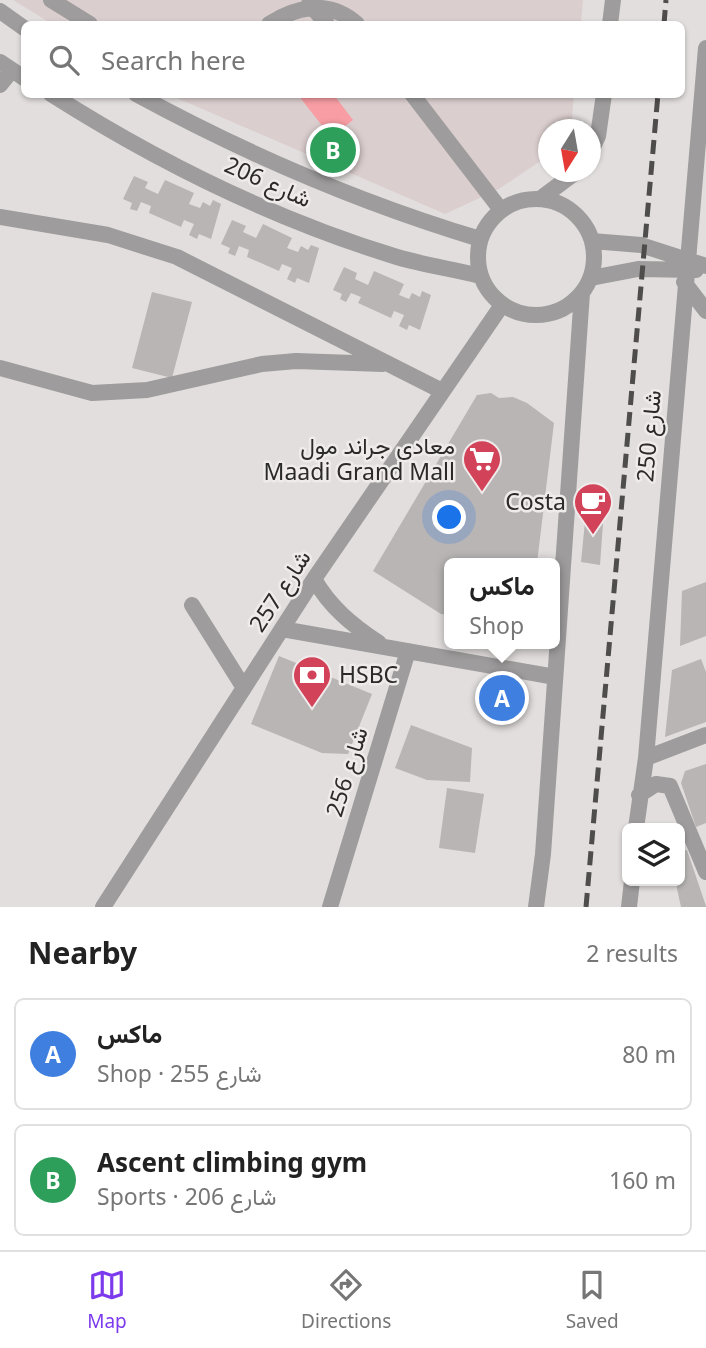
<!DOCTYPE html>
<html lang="en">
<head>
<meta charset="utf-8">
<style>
	body { margin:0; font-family:"Noto Sans",Vazirmatn,sans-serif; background:#f2f2f2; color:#222 }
	.controls { position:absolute; right:21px; bottom:21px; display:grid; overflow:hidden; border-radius:10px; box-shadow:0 2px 5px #0004 }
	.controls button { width:63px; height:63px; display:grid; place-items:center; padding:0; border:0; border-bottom:2px solid #e0e0e0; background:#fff; color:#222; font:35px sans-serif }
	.compass { position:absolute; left:538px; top:119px; width:63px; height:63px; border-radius:50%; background:#fff; box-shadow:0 2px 5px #0004; rotate:191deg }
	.you { position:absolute; left:450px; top:518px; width:24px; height:24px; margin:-18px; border:5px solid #fff; border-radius:50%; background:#1a73e8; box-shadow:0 0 0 10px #1a73e833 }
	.badge { display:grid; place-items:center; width:46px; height:46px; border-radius:50%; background:#7c3aed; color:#fff; font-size:23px; font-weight:700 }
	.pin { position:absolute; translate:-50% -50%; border:4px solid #fff; box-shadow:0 2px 7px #0006 }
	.popup { position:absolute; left:444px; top:558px; width:116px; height:91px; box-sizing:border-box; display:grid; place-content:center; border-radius:10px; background:#fff; filter:drop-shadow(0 2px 5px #0005); font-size:23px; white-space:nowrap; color:#767676 }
	.popup b { font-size:26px; color:#222 }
	.popup::after { content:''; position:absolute; left:50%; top:100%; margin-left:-14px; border:14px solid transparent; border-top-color:#fff }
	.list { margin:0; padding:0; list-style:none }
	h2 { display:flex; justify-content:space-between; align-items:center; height:91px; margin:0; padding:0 28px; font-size:30px }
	h2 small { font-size:23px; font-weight:400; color:#767676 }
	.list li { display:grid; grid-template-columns:46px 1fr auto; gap:21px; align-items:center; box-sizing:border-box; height:112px; margin:0 14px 14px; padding:0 14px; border:2px solid #e0e0e0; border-radius:10px }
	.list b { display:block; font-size:26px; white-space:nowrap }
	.list p { margin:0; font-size:23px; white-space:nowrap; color:#767676 }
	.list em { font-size:23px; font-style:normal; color:#767676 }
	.icon { flex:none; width:38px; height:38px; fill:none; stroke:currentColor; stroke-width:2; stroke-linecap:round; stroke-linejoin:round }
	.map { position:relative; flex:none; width:706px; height:907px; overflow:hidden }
	.search { position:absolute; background:#fff; box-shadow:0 2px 5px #0004; left:21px; right:21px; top:21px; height:77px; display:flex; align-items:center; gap:18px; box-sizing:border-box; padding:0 24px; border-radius:10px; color:#767676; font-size:26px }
	.sheet { height:343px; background:#fff }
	nav { display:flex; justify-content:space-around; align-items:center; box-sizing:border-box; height:98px; border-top:2px solid #e0e0e0; background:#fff; font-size:19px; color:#767676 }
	nav a { display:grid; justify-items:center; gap:4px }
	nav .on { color:#7c3aed }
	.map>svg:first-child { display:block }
	.built { fill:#dbcece }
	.park { fill:#f79da3 }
	.building { fill:#b9b5b5 }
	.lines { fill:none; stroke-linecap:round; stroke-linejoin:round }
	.minor { stroke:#9e9c9c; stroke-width:16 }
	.rail { stroke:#4f4c4c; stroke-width:5; stroke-dasharray:14 7; stroke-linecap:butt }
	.labels { text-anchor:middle; stroke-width:5; stroke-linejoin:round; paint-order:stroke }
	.street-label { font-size:23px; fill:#2b2929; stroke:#f0ebeb }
	.poi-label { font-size:23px; fill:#2b2929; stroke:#f0ebeb; text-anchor:end }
</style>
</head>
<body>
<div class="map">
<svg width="706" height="907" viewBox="0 0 706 907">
	<rect width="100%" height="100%" fill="#e3dede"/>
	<path class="built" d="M13,0H583L581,24H52Z
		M170,95H574L571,129L548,130V156L499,189L445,214Z"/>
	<path class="park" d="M298,95H334L353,120L331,137Z"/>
	<path class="building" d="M134,176L148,182L145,188L158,194L165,180L194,193L189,204L200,208L203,202L210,206L213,200L221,204L211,239L199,234L197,239L189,235L194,224L184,220L181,227L149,213L151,206L141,202L137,211L130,209L132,203L123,199Z
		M232,220L246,226L243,232L256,238L263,224L292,238L287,248L298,252L301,246L308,250L311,245L319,248L309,283L297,278L295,283L287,279L292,268L282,264L279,271L247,257L249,250L239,246L235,256L228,253L230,248L221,244Z
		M344,267L357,273L355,279L368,285L374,271L404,284L399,295L409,299L412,293L420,297L422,291L431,295L420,330L409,325L407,330L399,326L404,315L394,311L391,318L358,303L361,297L351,293L346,302L340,299L342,294L333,290Z
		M152,292L192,302L172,378L132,368Z
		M491,393L499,398L513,397L527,403L554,423L537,563H449V615L441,614L373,571L477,395Z
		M604,510L600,565L581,562L586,511Z
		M706,582V636L680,646L682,591Z
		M279,656L372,694L348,754L322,753L251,724Z
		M701,659L706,672V722L665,737L672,670Z
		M411,725L472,748L470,782L427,780L395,768Z
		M706,764V823L696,827L681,783L685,771Z
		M447,788L484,794L475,853L439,848Z
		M687,850L706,906V907H681L676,884L680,881V851Z"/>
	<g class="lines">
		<path class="minor" d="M51,0L90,24
			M309,4L327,24
			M0,11L24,28
			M269,24C299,5 330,0 357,24
			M610,24L613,0
			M0,62L24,78
			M0,85L12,70
			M51,94C158,162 276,220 397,257C424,265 453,269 480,276
			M136,94C248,155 357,202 480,239
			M412,94L501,210
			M590,153L598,136L604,94
			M478 257a58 58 0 1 1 116 0a58 58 0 1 1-116 0Z
			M540,199L576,172
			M0,217L108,235L177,257L442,391
			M592,241L641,245L706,266
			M591,278L638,269L696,270
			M684,282L706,311
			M0,368L92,393L147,390L262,364L296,361L383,364
			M314,579C330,607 352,625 379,643
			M192,605L244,688
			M282,629L555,677
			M646,758L706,735
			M639,795L656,784L670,786L706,872
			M636,828L646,758L706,48
			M103,907L314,579L502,305
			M330,907L408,651
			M536,907L543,854L582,293
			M629,907L632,881"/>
		<path class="rail" d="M664,24L666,0
			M586,907L658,94"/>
	</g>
	<defs>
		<symbol id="supermarket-pin" viewBox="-11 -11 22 30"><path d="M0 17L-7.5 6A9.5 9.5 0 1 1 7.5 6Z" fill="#d24259" stroke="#f0ebeb"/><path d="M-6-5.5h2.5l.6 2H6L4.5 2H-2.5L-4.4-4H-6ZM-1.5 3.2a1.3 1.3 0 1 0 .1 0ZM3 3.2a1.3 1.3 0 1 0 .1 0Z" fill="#fff"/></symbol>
		<symbol id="cafe-pin" viewBox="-11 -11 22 30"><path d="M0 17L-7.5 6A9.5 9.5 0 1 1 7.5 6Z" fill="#d24259" stroke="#f0ebeb"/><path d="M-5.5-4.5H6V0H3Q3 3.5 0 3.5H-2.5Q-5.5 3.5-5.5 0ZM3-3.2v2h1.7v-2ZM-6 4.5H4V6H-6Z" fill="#fff"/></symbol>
		<symbol id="bank-pin" viewBox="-11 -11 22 30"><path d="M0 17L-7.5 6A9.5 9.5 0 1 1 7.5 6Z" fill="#d24259" stroke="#f0ebeb"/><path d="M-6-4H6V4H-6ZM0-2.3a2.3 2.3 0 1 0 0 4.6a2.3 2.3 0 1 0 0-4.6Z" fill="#fff"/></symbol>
	</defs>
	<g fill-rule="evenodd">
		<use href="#supermarket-pin" x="460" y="437" width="44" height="60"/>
		<use href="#cafe-pin" x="571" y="480" width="44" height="60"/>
		<use href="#bank-pin" x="290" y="653" width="44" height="60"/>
	</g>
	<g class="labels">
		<g class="street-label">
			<text transform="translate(268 182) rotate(24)" y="8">شارع 206</text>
			<text transform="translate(649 436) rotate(-85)" y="8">شارع 250</text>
			<text transform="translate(280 591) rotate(-57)" y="8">شارع 257</text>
			<text transform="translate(347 772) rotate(-73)" y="8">شارع 256</text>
		</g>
		<g class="poi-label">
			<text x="455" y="454">معادى جراند مول<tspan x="455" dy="26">Maadi Grand Mall</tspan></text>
			<text x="566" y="510">Costa</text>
			<text x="339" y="683" text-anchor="start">HSBC</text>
		</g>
	</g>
</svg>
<div class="controls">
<button><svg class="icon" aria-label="layers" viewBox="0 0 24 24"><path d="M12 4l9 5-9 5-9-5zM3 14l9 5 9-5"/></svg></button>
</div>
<svg class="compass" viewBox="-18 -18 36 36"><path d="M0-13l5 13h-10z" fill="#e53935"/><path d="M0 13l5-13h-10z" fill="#767676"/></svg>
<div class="you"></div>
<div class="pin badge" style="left:502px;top:698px;background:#3f7fe0">A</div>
<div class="popup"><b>ماكس</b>Shop</div>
<div class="pin badge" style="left:333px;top:150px;background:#2e9e5b">B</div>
<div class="search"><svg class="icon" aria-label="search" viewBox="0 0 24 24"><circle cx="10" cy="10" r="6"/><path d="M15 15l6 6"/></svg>Search here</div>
</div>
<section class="sheet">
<h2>Nearby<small>2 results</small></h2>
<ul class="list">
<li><span class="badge" style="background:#3f7fe0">A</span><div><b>ماكس</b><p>Shop · شارع 255</p></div><em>80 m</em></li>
<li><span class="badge" style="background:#2e9e5b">B</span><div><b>Ascent climbing gym</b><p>Sports · شارع 206</p></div><em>160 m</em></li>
</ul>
</section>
<nav>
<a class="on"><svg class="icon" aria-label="map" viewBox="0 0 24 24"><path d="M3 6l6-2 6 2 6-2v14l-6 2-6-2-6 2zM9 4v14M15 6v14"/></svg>Map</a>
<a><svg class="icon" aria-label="directions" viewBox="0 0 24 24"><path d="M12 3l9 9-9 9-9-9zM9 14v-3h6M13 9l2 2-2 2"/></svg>Directions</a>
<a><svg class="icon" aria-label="saved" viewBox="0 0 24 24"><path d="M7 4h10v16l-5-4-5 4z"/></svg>Saved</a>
</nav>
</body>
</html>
